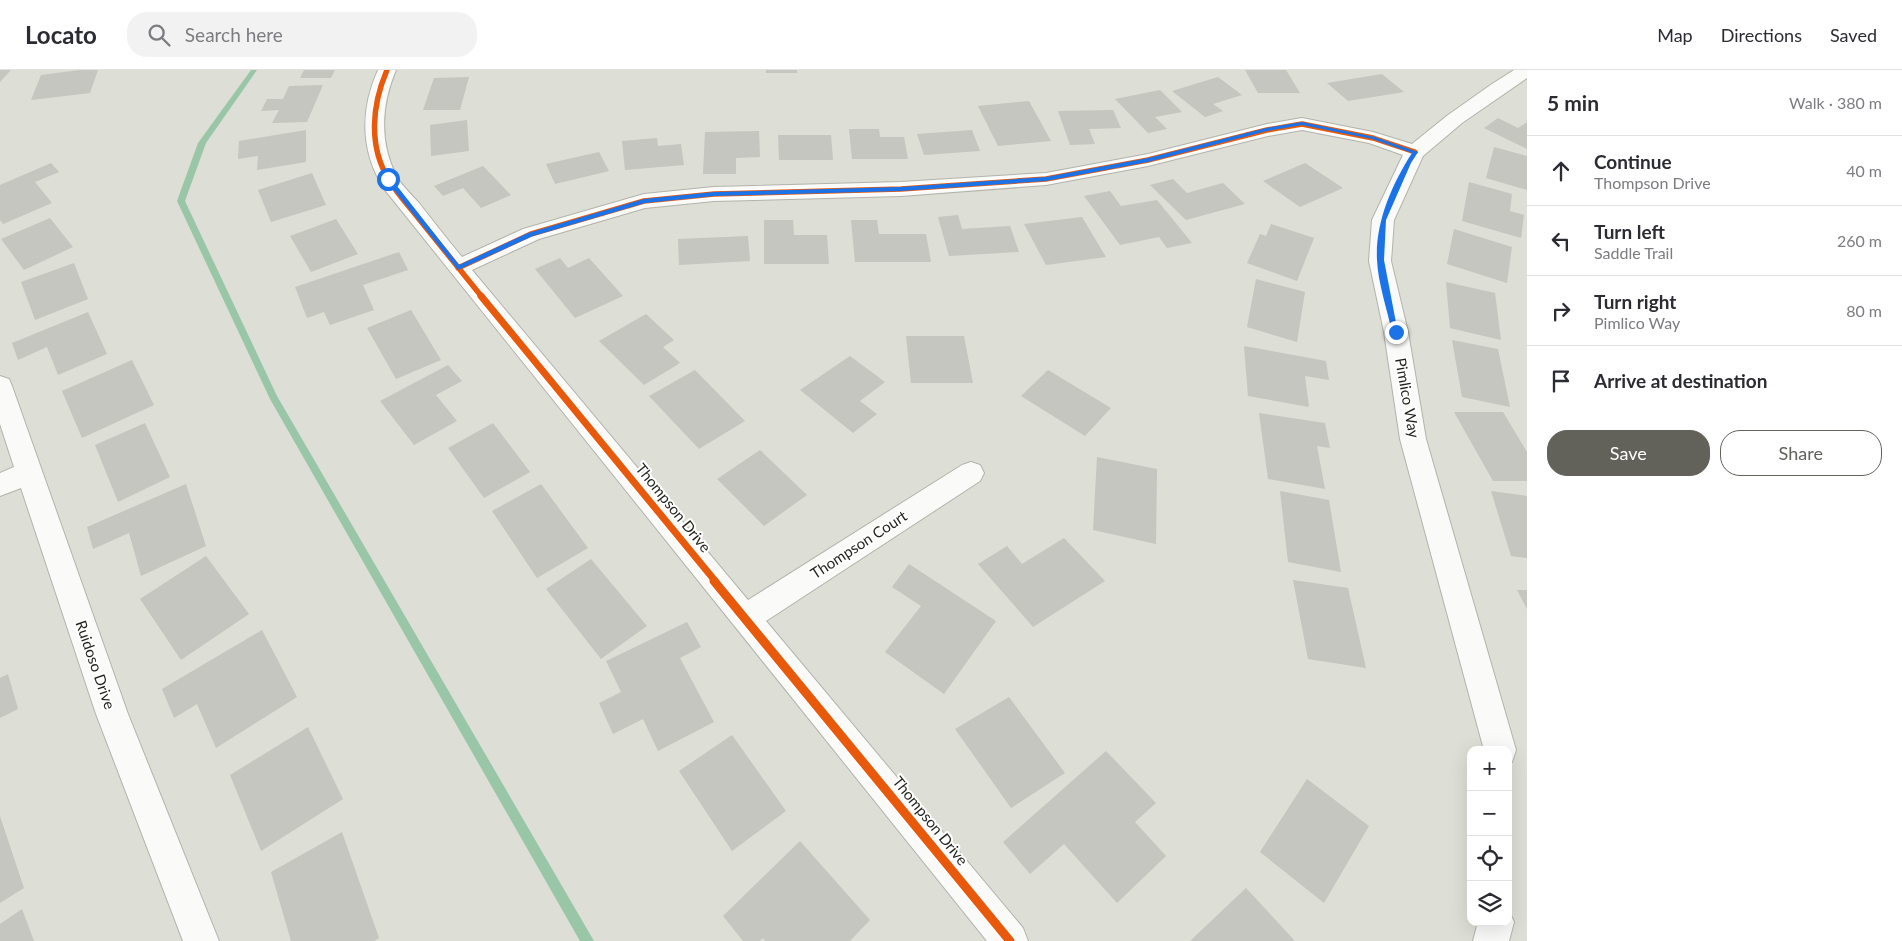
<!DOCTYPE html>
<html lang="en">
<head>
<meta charset="utf-8">
<style>
	body { margin:0; font-family:Lato,sans-serif; background:#f2f2f3; color:#2b2b33 }
	.controls { position:absolute; right:15px; bottom:15px; display:grid; overflow:hidden; border-radius:10px; box-shadow:0 5px 20px #0002 }
	.controls button { width:45px; height:45px; display:grid; place-items:center; padding:0; border:0; border-bottom:1px solid #e1e1e2; background:#fff; color:#2b2b33; font:25px sans-serif }
	.stop { position:absolute; width:15px; height:15px; margin:-11px; border:4px solid #1a73e8; border-radius:50%; background:#fff }
	.stop.end { background:#1a73e8; border-color:#fff; box-shadow:0 1px 5px #0008 }
	.list { margin:0; padding:0; list-style:none }
	h2 { display:flex; justify-content:space-between; align-items:center; height:65px; margin:0; padding:0 20px; font-size:21px }
	h2 small { font-size:16px; font-weight:400; color:#7c7c81 }
	.list li { display:grid; grid-template-columns:32px 1fr auto; gap:15px; align-items:center; box-sizing:border-box; height:70px; padding:0 20px; border-top:1px solid #e1e1e2 }
	.list b { display:block; font-size:19px; white-space:nowrap }
	.list p { margin:0; font-size:16px; white-space:nowrap; color:#7c7c81 }
	.list em { font-size:16px; font-style:normal; color:#7c7c81 }
	.actions { display:flex; gap:10px; padding:15px 20px }
	.actions a { flex:1; padding:11px 0; border:1px solid #62625b; border-radius:20px; text-align:center; font-size:18px; color:#62625b }
	.actions .main { background:#62625b; color:#fff }
	.icon { flex:none; width:28px; height:28px; fill:none; stroke:currentColor; stroke-width:2; stroke-linecap:round; stroke-linejoin:round }
	.map { position:relative; flex:none; width:1527px; height:871px; overflow:hidden }
	header { display:flex; align-items:center; gap:30px; box-sizing:border-box; height:70px; padding:0 25px; background:#fff; border-bottom:1px solid #e1e1e2 }
	header strong { font-size:24px }
	nav { display:flex; gap:28px; margin-inline-start:auto; font-size:18px }
	.search { width:350px; height:45px; background:#f2f2f3; display:flex; align-items:center; gap:12px; box-sizing:border-box; padding:0 18px; border-radius:20px; color:#7c7c81; font-size:19px }
	main { display:flex }
	aside { flex:1; background:#fff }
	.map>svg:first-child { display:block }
	.lines { fill:none; stroke-linecap:round; stroke-linejoin:round }
	.stream { fill:#9ac6a8; fill-rule:evenodd }
	.building { fill:#c4c6bf }
	.minor-casing { stroke:#b3b3ac; stroke-width:2 }
	.minor { fill:#fafaf9; fill-rule:evenodd }
	.cycleway-far2-casing { stroke:#fff; stroke-width:8 }
	.cycleway-far1-casing { stroke:#fff; stroke-width:10 }
	.cycleway-casing { stroke:#fff; stroke-width:12 }
	.cycleway-far2 { stroke:#e8590c; stroke-width:5.5 }
	.cycleway-far1 { stroke:#e8590c; stroke-width:7 }
	.cycleway { stroke:#e8590c; stroke-width:9 }
	.route { fill:#1a73e8 }
	.labels { text-anchor:middle; stroke-width:4; stroke-linejoin:round; paint-order:stroke }
	.street-label { font-size:15px; fill:#1f2019; stroke:#fff }
</style>
</head>
<body>
<header>
<strong>Locato</strong>
<div class="search"><svg class="icon" aria-label="search" viewBox="0 0 24 24"><circle cx="10" cy="10" r="6"/><path d="M15 15l6 6"/></svg>Search here</div>
<nav><a>Map</a><a>Directions</a><a>Saved</a></nav>
</header>
<main>
<div class="map">
<svg width="1527" height="871" viewBox="0 0 1527 871">
	<rect width="100%" height="100%" fill="#ddded5"/>
	<g class="lines">
		<path class="stream" d="M251,0H257L206,73L185,131L277,326L594,871H580L270,329L177,131L198,73Z"/>
	</g>
	<path class="building" d="M0,0H11L0,12Z
		M80,0H98L90,23L31,30L41,5Z
		M304,0H335L331,8H300Z
		M766,0H797V3H766Z
		M1245,0H1286L1300,23H1258Z
		M1382,4L1404,22L1348,31L1327,13Z
		M469,7L460,40H423L434,8Z
		M1218,7L1242,25L1213,34L1223,41L1205,47L1172,21Z
		M323,15L307,52L272,53L279,40L261,41L267,29H283L289,16Z
		M1160,20L1182,42L1155,47L1167,59L1148,63L1115,29Z
		M1029,31L1051,71L998,76L978,36Z
		M1113,40L1121,58L1089,59L1095,74L1070,75L1058,41Z
		M1498,48L1518,58L1527,52V79L1484,58Z
		M467,50L469,81L431,86L430,55Z
		M849,59H879L880,67H904L908,89H852Z
		M306,60V92L257,100L258,86L238,89L239,71Z
		M972,60L980,81L924,85L917,64Z
		M759,61L760,87L736,88V104H703L705,62Z
		M778,65H831L833,90H779Z
		M657,68L658,76L681,74L684,95L625,100L622,71Z
		M1494,77L1527,86V120L1486,108Z
		M599,82L609,101L555,114L546,94Z
		M51,93L59,102L35,112L52,133L3,154L0,150V115Z
		M1305,93L1343,118L1300,137L1263,111Z
		M483,96L511,125L481,138L463,118L443,126L434,116Z
		M312,103L326,135L271,152L258,120Z
		M1173,109L1187,123L1223,113L1245,134L1186,150L1150,115Z
		M1469,112L1512,124L1510,141L1524,145L1521,168L1462,151Z
		M1110,121L1121,136L1157,130L1192,173L1167,178L1159,167L1120,175L1084,126Z
		M958,145L962,159L1010,156L1019,182L949,186L938,147Z
		M1082,147L1106,187L1046,195L1024,154Z
		M50,148L73,177L24,200L1,169Z
		M336,149L358,184L311,202L290,166Z
		M764,150H793L794,165H827L829,194H764Z
		M851,150H877L879,164H926L931,192H855Z
		M1271,154L1314,168L1297,211L1247,193L1260,164L1266,166Z
		M1454,159L1512,177L1507,213L1447,194Z
		M748,166L750,191L679,195L678,169Z
		M399,182L408,200L363,215L374,240L330,255L324,242L307,248L295,217Z
		M560,188L568,198L589,188L623,226L575,248L535,199Z
		M74,193L88,229L35,250L21,212Z
		M1256,209L1305,222L1297,272L1247,257Z
		M1446,212L1495,223L1501,270L1450,258Z
		M411,240L441,290L396,309L367,258Z
		M88,242L107,284L58,305L47,277L18,290L12,273Z
		M646,244L674,270L663,277L680,293L644,315L599,271Z
		M906,266H964L973,313H911Z
		M1452,270L1498,279L1510,337L1462,327Z
		M1244,276L1326,291L1329,310L1305,306L1309,337L1248,326Z
		M850,286L885,312L860,331L877,344L853,363L800,320Z
		M132,290L154,335L82,368L62,321Z
		M448,295L462,311L436,325L457,351L414,375L380,331Z
		M695,300L745,351L699,379L649,326Z
		M1048,300L1111,338L1085,366L1021,326Z
		M1454,342H1503L1527,382V411H1493Z
		M1259,343L1325,353L1330,378L1317,376L1325,419L1268,409Z
		M145,353L170,407L118,432L95,375Z
		M493,353L530,402L484,428L448,378Z
		M760,380L807,425L764,456L717,409Z
		M1097,387L1157,399L1156,474L1093,460Z
		M186,414L206,476L141,506L129,463L93,479L87,457Z
		M541,414L588,478L537,508L492,441Z
		M1280,421L1329,430L1341,502L1288,492Z
		M1491,421L1527,426V488L1511,486Z
		M1064,468L1105,511L1033,557L978,494L1007,476L1022,494Z
		M206,486L249,544L181,590L140,529Z
		M591,489L647,556L601,589L546,519Z
		M909,494L996,551L944,624L885,582L921,536L892,517Z
		M1293,510L1348,518L1366,598L1308,589Z
		M1517,520H1527V539Z
		M687,552L701,577L680,588L714,652L658,681L643,649L613,664L599,633L621,622L606,591Z
		M262,560L297,627L216,678L197,634L174,648L162,619Z
		M8,604L18,639L0,648V608Z
		M1009,627L1065,703L1011,738L955,659Z
		M308,657L343,729L261,781L230,705Z
		M732,665L786,741L732,781L679,701Z
		M1106,681L1156,733L1135,752L1166,786L1117,833L1064,774L1030,804L1003,772Z
		M1307,709L1369,756L1324,833L1260,782Z
		M0,746L24,818L0,833Z
		M342,762L379,868L374,871H291L271,802Z
		M800,771L870,850L850,871H765L763,868L760,871H743L723,846Z
		M1246,818L1295,871H1190Z
		M22,839L34,871H0V854Z"/>
	<g class="lines">
		<defs>
			<path id="minor" d="M378,0H396C381,35 379,73 397,107C403,117 412,125 419,133C433,151 447,169 462,187L523,159L644,124L714,117L901,112L1046,103L1148,84L1267,54L1302,48L1373,62L1412,74L1448,45L1492,14L1514,0H1527V8L1462,53L1423,86L1394,150L1391,191L1408,262L1426,369L1516,680L1512,692L1508,693V680H1484L1400,369L1384,262L1369,191L1372,150L1403,85L1369,73L1302,60L1268,66L1148,96L1046,115L901,126L714,131L645,138L539,169L472,200L748,530L962,395L971,392L980,395L984,403L980,411L766,551L1023,858L1028,871H987L385,120C360,82 360,40 378,0Z
				M0,306L9,309L12,316L128,644L219,871H183L96,644L21,418L0,426V403L14,397L0,354Z
				M1508,839L1514,852L1509,871H1473L1478,852H1508Z"/>
		</defs>
		<use href="#minor" class="minor-casing"/>
		<use href="#minor" class="minor"/>
		<defs>
			<path id="cycleway-far2" d="M387,0C372,35 368,76 389,110C397,124 409,136 419,149C440,175 461,201 482,227
				M458,198L531,164L644,131L714,124L901,119L1046,109L1148,90L1267,60L1302,54L1373,68L1415,82"/>
			<path id="cycleway-far1" d="M481,226L716,512"/>
			<path id="cycleway" d="M714,511L1010,871"/>
		</defs>
		<use href="#cycleway-far2" class="cycleway-far2-casing"/>
		<use href="#cycleway-far1" class="cycleway-far1-casing"/>
		<use href="#cycleway" class="cycleway-casing"/>
		<use href="#cycleway-far2" class="cycleway-far2"/>
		<use href="#cycleway-far1" class="cycleway-far1"/>
		<use href="#cycleway" class="cycleway"/>
	</g>
	<path class="route" d="M1302,52L1375,67L1418,82L1411,93L1386,150L1384,190L1398,263L1392,262C1387,239 1378,213 1377,190C1375,153 1392,114 1412,83L1372,69L1302,55L1267,61L1148,92L1046,111L901,121L714,126L645,133L533,166L458,200L385,109L390,107L459,195L528,163L644,129L714,122L901,117L1046,107L1148,88L1266,58Z"/>
	<g class="labels">
		<g class="street-label">
			<text transform="translate(1407 328) rotate(80)" y="5">Pimlico Way</text>
			<text transform="translate(673 438) rotate(51)" y="5">Thompson Drive</text>
			<text transform="translate(859 475) rotate(-33)" y="5">Thompson Court</text>
			<text transform="translate(95 595) rotate(71)" y="5">Ruidoso Drive</text>
			<text transform="translate(930 751) rotate(51)" y="5">Thompson Drive</text>
		</g>
	</g>
</svg>
<div class="controls">
<button>+</button>
<button>−</button>
<button><svg class="icon" aria-label="locate" viewBox="0 0 24 24"><circle cx="12" cy="12" r="6"/><path d="M12 2v4M12 18v4M2 12h4M18 12h4"/></svg></button>
<button><svg class="icon" aria-label="layers" viewBox="0 0 24 24"><path d="M12 4l9 5-9 5-9-5zM3 14l9 5 9-5"/></svg></button>
</div>
<div class="stop" style="left:388px;top:109px"></div>
<div class="stop end" style="left:1396px;top:262px"></div>
</div>
<aside>
<h2>5 min<small>Walk · 380 m</small></h2>
<ul class="list">
<li><svg class="icon" aria-label="ahead" viewBox="0 0 24 24"><path d="M12 20V5M6 11l6-6 6 6"/></svg><div><b>Continue</b><p>Thompson Drive</p></div><em>40 m</em></li>
<li><svg class="icon" aria-label="left" viewBox="0 0 24 24"><path d="M17 20v-9H6M10 6l-5 5 5 5"/></svg><div><b>Turn left</b><p>Saddle Trail</p></div><em>260 m</em></li>
<li><svg class="icon" aria-label="right" viewBox="0 0 24 24"><path d="M7 20v-9h11M14 6l5 5-5 5"/></svg><div><b>Turn right</b><p>Pimlico Way</p></div><em>80 m</em></li>
<li><svg class="icon" aria-label="arrive" viewBox="0 0 24 24"><path d="M6 21V4h12l-3 4 3 4H6"/></svg><div><b>Arrive at destination</b></div></li>
</ul>
<div class="actions"><a class="main">Save</a><a>Share</a></div>
</aside>
</main>
</body>
</html>
